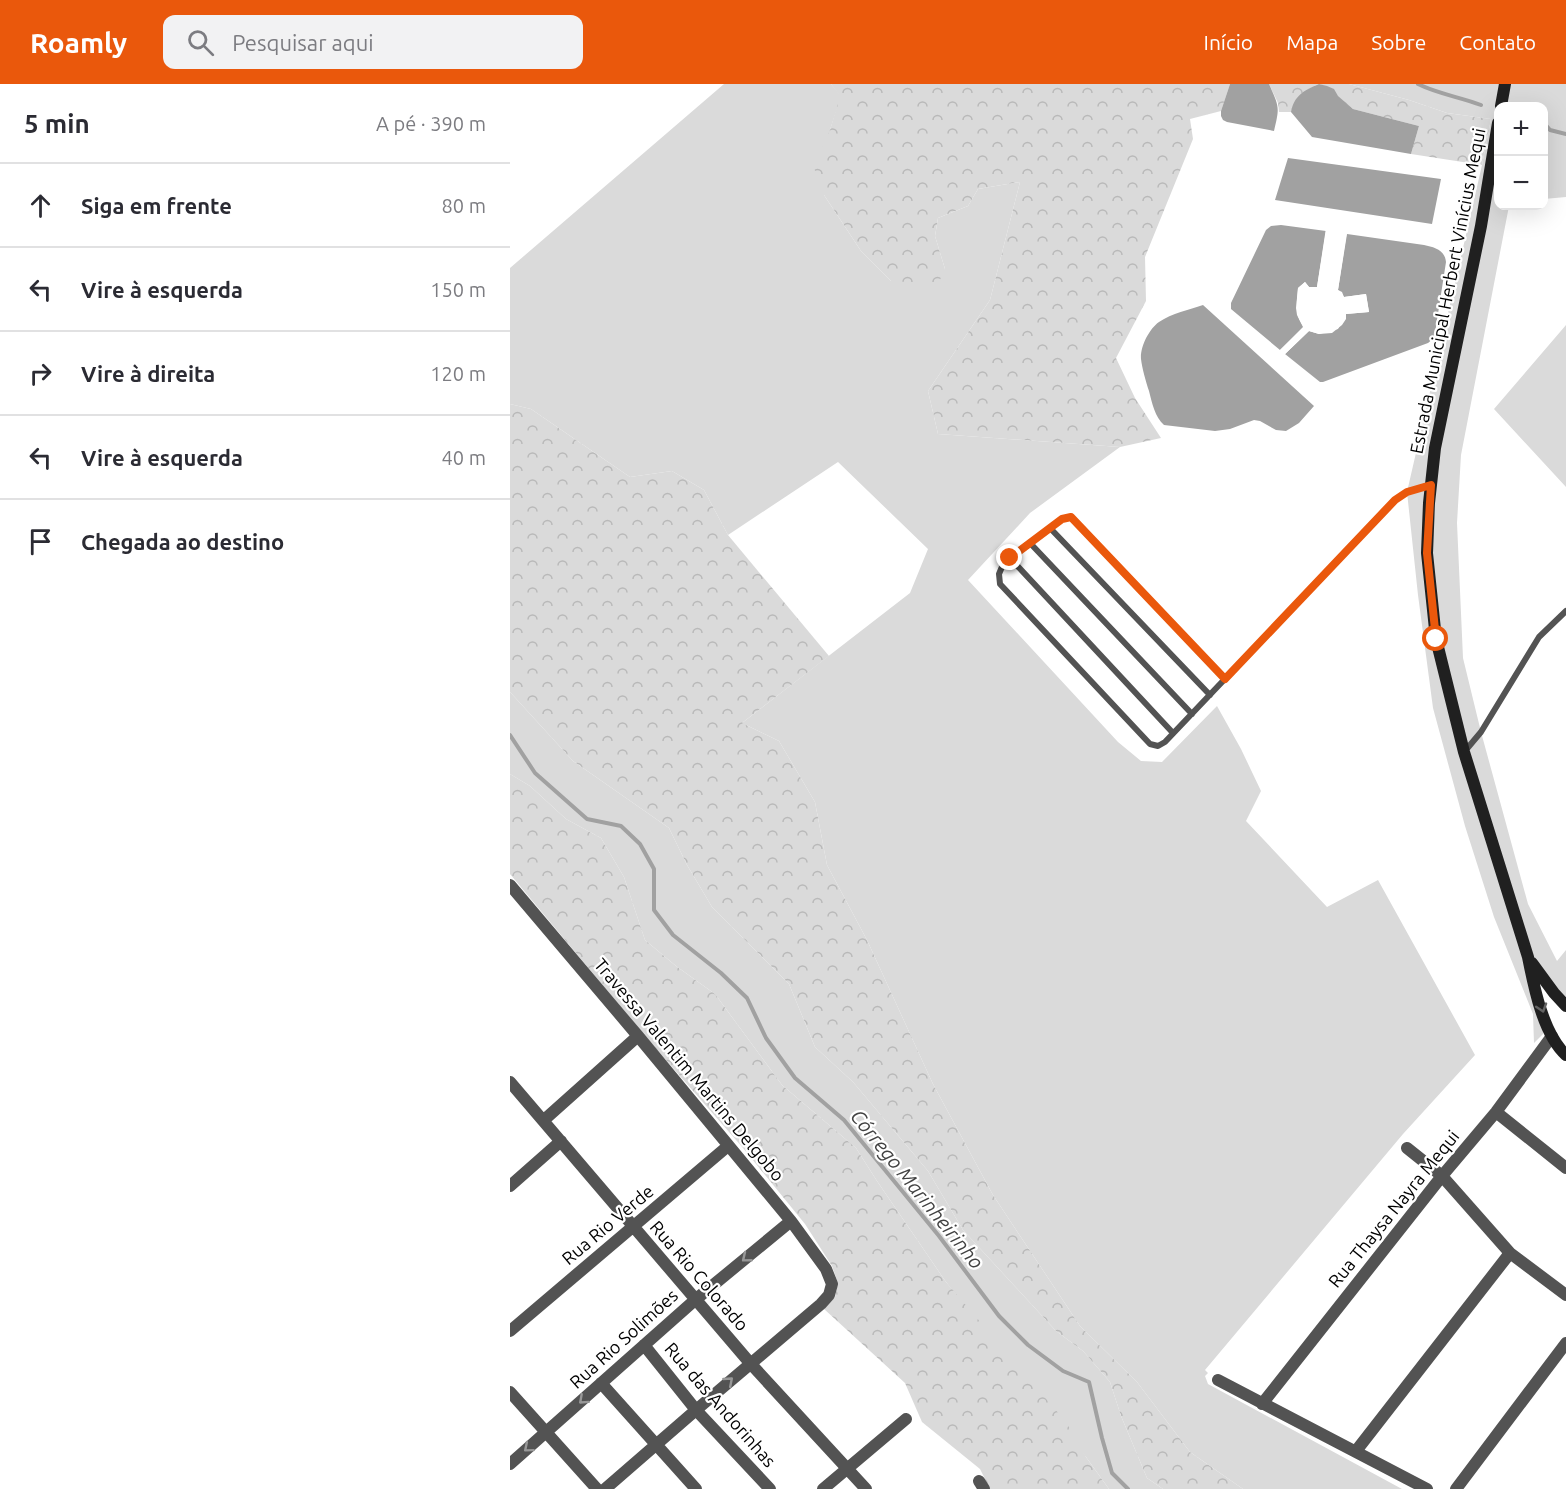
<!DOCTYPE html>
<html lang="pt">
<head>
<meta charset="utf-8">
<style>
	body { margin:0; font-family:Ubuntu,sans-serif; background:#f2f2f3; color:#2b2b33 }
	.controls { position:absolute; right:18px; top:18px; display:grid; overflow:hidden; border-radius:12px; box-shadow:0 6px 24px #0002 }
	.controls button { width:54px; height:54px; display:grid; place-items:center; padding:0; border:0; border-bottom:2px solid #e1e1e2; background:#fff; color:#2b2b33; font:30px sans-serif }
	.stop { position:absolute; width:18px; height:18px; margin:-14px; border:4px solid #ea580c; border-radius:50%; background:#fff }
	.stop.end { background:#ea580c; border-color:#fff; box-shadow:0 2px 6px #0008 }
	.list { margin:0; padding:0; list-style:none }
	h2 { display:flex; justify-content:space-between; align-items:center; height:78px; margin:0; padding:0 24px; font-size:26px }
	h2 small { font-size:20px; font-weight:400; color:#7c7c81 }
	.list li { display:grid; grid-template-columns:39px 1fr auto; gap:18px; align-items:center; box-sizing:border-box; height:84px; padding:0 24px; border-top:2px solid #e1e1e2 }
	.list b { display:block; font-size:22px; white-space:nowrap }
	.list em { font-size:20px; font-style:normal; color:#7c7c81 }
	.icon { flex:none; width:33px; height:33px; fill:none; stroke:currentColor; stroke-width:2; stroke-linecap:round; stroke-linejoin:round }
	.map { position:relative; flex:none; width:1056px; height:1405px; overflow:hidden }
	header { display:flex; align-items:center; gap:36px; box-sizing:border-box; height:84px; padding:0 30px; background:#ea580c; color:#fff }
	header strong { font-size:28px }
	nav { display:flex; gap:33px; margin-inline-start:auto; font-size:21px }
	.search { width:420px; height:54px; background:#f2f2f3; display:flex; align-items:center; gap:15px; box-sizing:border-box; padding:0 21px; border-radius:12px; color:#7c7c81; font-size:22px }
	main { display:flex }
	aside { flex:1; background:#fff }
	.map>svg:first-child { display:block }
	.green { fill:#dadada }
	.forest { fill:url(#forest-crowns) }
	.water { fill:#a1a1a1 }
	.pier { fill:#fff }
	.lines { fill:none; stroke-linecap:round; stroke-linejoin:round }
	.stream { stroke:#a1a1a1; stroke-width:4 }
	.lane { stroke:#535353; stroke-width:6 }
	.street { stroke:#535353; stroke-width:12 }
	.secondary { stroke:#202020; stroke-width:12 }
	.oneway { stroke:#636363 }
	.oneway2 { stroke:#989898 }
	.route { stroke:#ea580c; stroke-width:8 }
	.labels { text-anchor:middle; stroke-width:4.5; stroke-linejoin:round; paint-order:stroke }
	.street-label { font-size:18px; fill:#000; stroke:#fff }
	.water-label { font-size:20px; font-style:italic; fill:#424242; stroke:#fff }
</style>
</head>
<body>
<header>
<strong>Roamly</strong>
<div class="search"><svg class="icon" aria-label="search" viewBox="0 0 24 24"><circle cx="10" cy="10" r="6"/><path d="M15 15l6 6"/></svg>Pesquisar aqui</div>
<nav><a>Início</a><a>Mapa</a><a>Sobre</a><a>Contato</a></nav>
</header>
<main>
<aside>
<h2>5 min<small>A pé · 390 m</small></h2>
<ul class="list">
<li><svg class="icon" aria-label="ahead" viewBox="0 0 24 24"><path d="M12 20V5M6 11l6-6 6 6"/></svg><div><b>Siga em frente</b></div><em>80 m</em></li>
<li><svg class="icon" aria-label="left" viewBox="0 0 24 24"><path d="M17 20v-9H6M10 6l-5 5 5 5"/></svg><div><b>Vire à esquerda</b></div><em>150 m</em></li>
<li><svg class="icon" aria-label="right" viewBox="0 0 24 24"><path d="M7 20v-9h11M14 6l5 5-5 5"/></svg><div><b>Vire à direita</b></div><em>120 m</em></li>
<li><svg class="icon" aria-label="left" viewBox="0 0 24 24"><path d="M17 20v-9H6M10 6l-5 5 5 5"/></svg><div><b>Vire à esquerda</b></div><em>40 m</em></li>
<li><svg class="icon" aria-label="arrive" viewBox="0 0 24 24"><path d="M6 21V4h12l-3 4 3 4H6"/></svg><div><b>Chegada ao destino</b></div></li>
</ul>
</aside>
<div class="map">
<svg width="1056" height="1405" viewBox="0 0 1056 1405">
	<defs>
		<pattern id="forest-crowns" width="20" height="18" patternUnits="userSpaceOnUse" patternTransform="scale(1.5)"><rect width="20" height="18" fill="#dadada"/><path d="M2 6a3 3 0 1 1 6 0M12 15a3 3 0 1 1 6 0" fill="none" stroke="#b9b9b9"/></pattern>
	</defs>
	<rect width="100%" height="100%" fill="#fff"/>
	<path class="green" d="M214,0H321L331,12L320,46L314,111L351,167L381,197L435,185L425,152L428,134L458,122L468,105L510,98L480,216L418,307L428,350L610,363L520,429L458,496L608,658L631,677L652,678L707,622L731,665L751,707L736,737L817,823L868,796L965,971L893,1050L695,1286L698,1289L695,1292L698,1300L892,1405H733L680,1368L627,1298L570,1242L483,1111L423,1000L357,856L317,781L305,718L269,657L232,639L400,509L418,465L328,378L218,451L194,406L162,387L120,393L21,325L0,320V184Z
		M839,0H990L967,141L921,363L915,506L1013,875L1033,944V950L1024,959L1023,930L984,833L955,742L923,624L908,511L897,408L972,81L981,35L937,29L899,16Z
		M999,0H1056V113L1034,115V22H995Z
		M988,63V122H999L951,371L947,439L953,574L971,648L1018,820L1047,877L1056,866V916L1029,884L1022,868L958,664L930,553L922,466L925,418V400L929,364Z
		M1056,241V403L984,325Z
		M0,608L63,677L159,744L177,781L202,823L279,900L305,963L343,998L418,1087L453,1146L546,1247L573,1267L600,1298L611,1332L637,1394L653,1405H599L576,1373L436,1198L367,1097L346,1064L272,1001L205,910L166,882L135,856L114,793L91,754L56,735L20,702L0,690Z"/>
	<path class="forest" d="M321,0H720L711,27L680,35L683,55L635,173L636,217L606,274L625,314L651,354L610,363L428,350L418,307L480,216L510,98L468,105L458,122L428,134L425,152L435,185L428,200L381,197L351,167L314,111L304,84L320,46L330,12Z
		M759,0H809C796,5 784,15 781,28H769L768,19Z
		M809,0H839L899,16L937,29L981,35L972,81L901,70L909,42L843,25L827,12L823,5Z
		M0,320L21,325L120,393L162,387L194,406L218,451L319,572L232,639L269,657L305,718L317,781L357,856L423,1000L483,1111L570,1242L627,1298L680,1368L733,1405H653L637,1394L611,1332L600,1298L573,1267L546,1247L453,1146L418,1087L343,998L305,963L279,900L202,823L177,781L159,744L63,677L0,608Z
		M0,690L20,702L56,735L91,754L114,793L135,856L166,882L205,910L272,1001L346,1064L367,1097L436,1198L556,1338L576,1373L599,1405H480L470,1385L412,1338L395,1299L314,1225L325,1213L328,1199L322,1182L295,1140L233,1064L141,959L0,790Z"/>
	<path class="water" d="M720,0H759C769,23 770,22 764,47L717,38L713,36L711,32V27Z
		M809,0L817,2L824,5L828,12L843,25L909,42L901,70L802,53L781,28C784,12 794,6 809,0Z
		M778,74L931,95L922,140L765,116Z
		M771,141L816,147L807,203H799L795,198L788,204C787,219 784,230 794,243L770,266L721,225V219L756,146L761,142Z
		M837,150L914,161C924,163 935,166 936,178L925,249L924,254L918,259L813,298H810L775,270L799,247L809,250L828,245L836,230L859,228L856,210L834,213L828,206Z
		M693,221L804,322L789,339L776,347L766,346L750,337L744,336L720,345L705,347L654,341C645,333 642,319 639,307C636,298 632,284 631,275C630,263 639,245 649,238C662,229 679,226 693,221Z"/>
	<path class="pier" d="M816,144L819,148L810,204L807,206H798L795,202L791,206L790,230L796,244L772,268L769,269L768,268L793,243L787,231L786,224L788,204L795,198L799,203H807Z
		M837,147L828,206L832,208L834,213L856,210L859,228L836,230V235L832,241L822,249L809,250L799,247L773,272L772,268L798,244L810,247L821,246L830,239L835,228L856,225L854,214L833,216L825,207L834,150Z"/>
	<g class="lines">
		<path class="stream" d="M908,0C928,10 950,13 971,21
			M1034,39L1040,46L1056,50
			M0,651L25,689L77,735L111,742L130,760L144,785V826L163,851L211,889L237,914L256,954L285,994L334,1036L429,1152L489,1232L518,1261L553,1287L579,1298L592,1354L602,1389L618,1405"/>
		<path class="lane" d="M540,444L700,611
			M520,459L682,630
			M500,474L663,649
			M715,595L561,433L552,435L494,478L489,490L490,500L640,660L648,662L655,658L885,416L897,408L921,401
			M955,667L971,648L1029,553L1056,527"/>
		<path class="street" d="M0,801L128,952L281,1137L316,1185L322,1200L319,1211L311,1220L186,1326L95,1405
			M0,998L240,1279L356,1405
			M986,1028L1056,1084
			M34,1036L128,952
			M897,1064L932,1092L1000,1169L1056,1211
			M0,1102L51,1057
			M0,1247L218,1062
			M134,1261L186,1326L260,1405
			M708,1296L917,1405
			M91,1299L186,1405
			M0,1308L87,1405
			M752,1320L932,1092L986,1028L1042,952
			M846,1367L1000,1169
			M0,1380L185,1216L281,1137
			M469,1397L474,1405
			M313,1405L396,1335
			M946,1405L1056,1259"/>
		<path class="secondary" d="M991,22L995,0
			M988,39L971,142L925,364L919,419L917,469L926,555L954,668L1018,873C1024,903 1033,950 1056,971
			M1022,879L1044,909L1056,922"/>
	</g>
	<defs><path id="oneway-chevron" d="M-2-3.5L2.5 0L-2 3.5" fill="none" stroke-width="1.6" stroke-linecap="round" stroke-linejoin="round" transform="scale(1.5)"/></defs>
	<use class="oneway" href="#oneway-chevron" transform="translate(1032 924) rotate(72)"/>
	<g class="oneway2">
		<use href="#oneway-chevron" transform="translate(236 1174) rotate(141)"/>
		<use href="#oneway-chevron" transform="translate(219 1297) rotate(-41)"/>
		<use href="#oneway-chevron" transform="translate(73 1316) rotate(138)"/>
		<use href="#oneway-chevron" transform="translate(18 1364) rotate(140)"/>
	</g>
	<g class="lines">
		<path class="route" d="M500,474L552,435L561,433L715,595L885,416L897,408L921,401L917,469L926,555"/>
	</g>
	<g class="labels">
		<g class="street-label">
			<text transform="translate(938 207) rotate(-79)" y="6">Estrada Municipal Herbert Vinícius Mequi</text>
			<text transform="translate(179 986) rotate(50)" y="6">Travessa Valentim Martins Delgobo</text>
			<text transform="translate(884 1125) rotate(-51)" y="6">Rua Thaysa Nayra Mequi</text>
			<text transform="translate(98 1141) rotate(-40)" y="6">Rua Rio Verde</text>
			<text transform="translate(189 1192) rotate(49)" y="6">Rua Rio Colorado</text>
			<text transform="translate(114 1255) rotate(-42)" y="6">Rua Rio Solimões</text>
			<text transform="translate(210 1321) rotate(49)" y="6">Rua das Andorinhas</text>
		</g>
		<g class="water-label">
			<text transform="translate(407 1105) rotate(51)" y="7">Córrego Marinheirinho</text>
		</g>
	</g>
</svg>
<div class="controls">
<button>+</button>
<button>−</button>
</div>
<div class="stop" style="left:926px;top:555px"></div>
<div class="stop end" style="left:500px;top:474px"></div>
</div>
</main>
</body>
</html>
